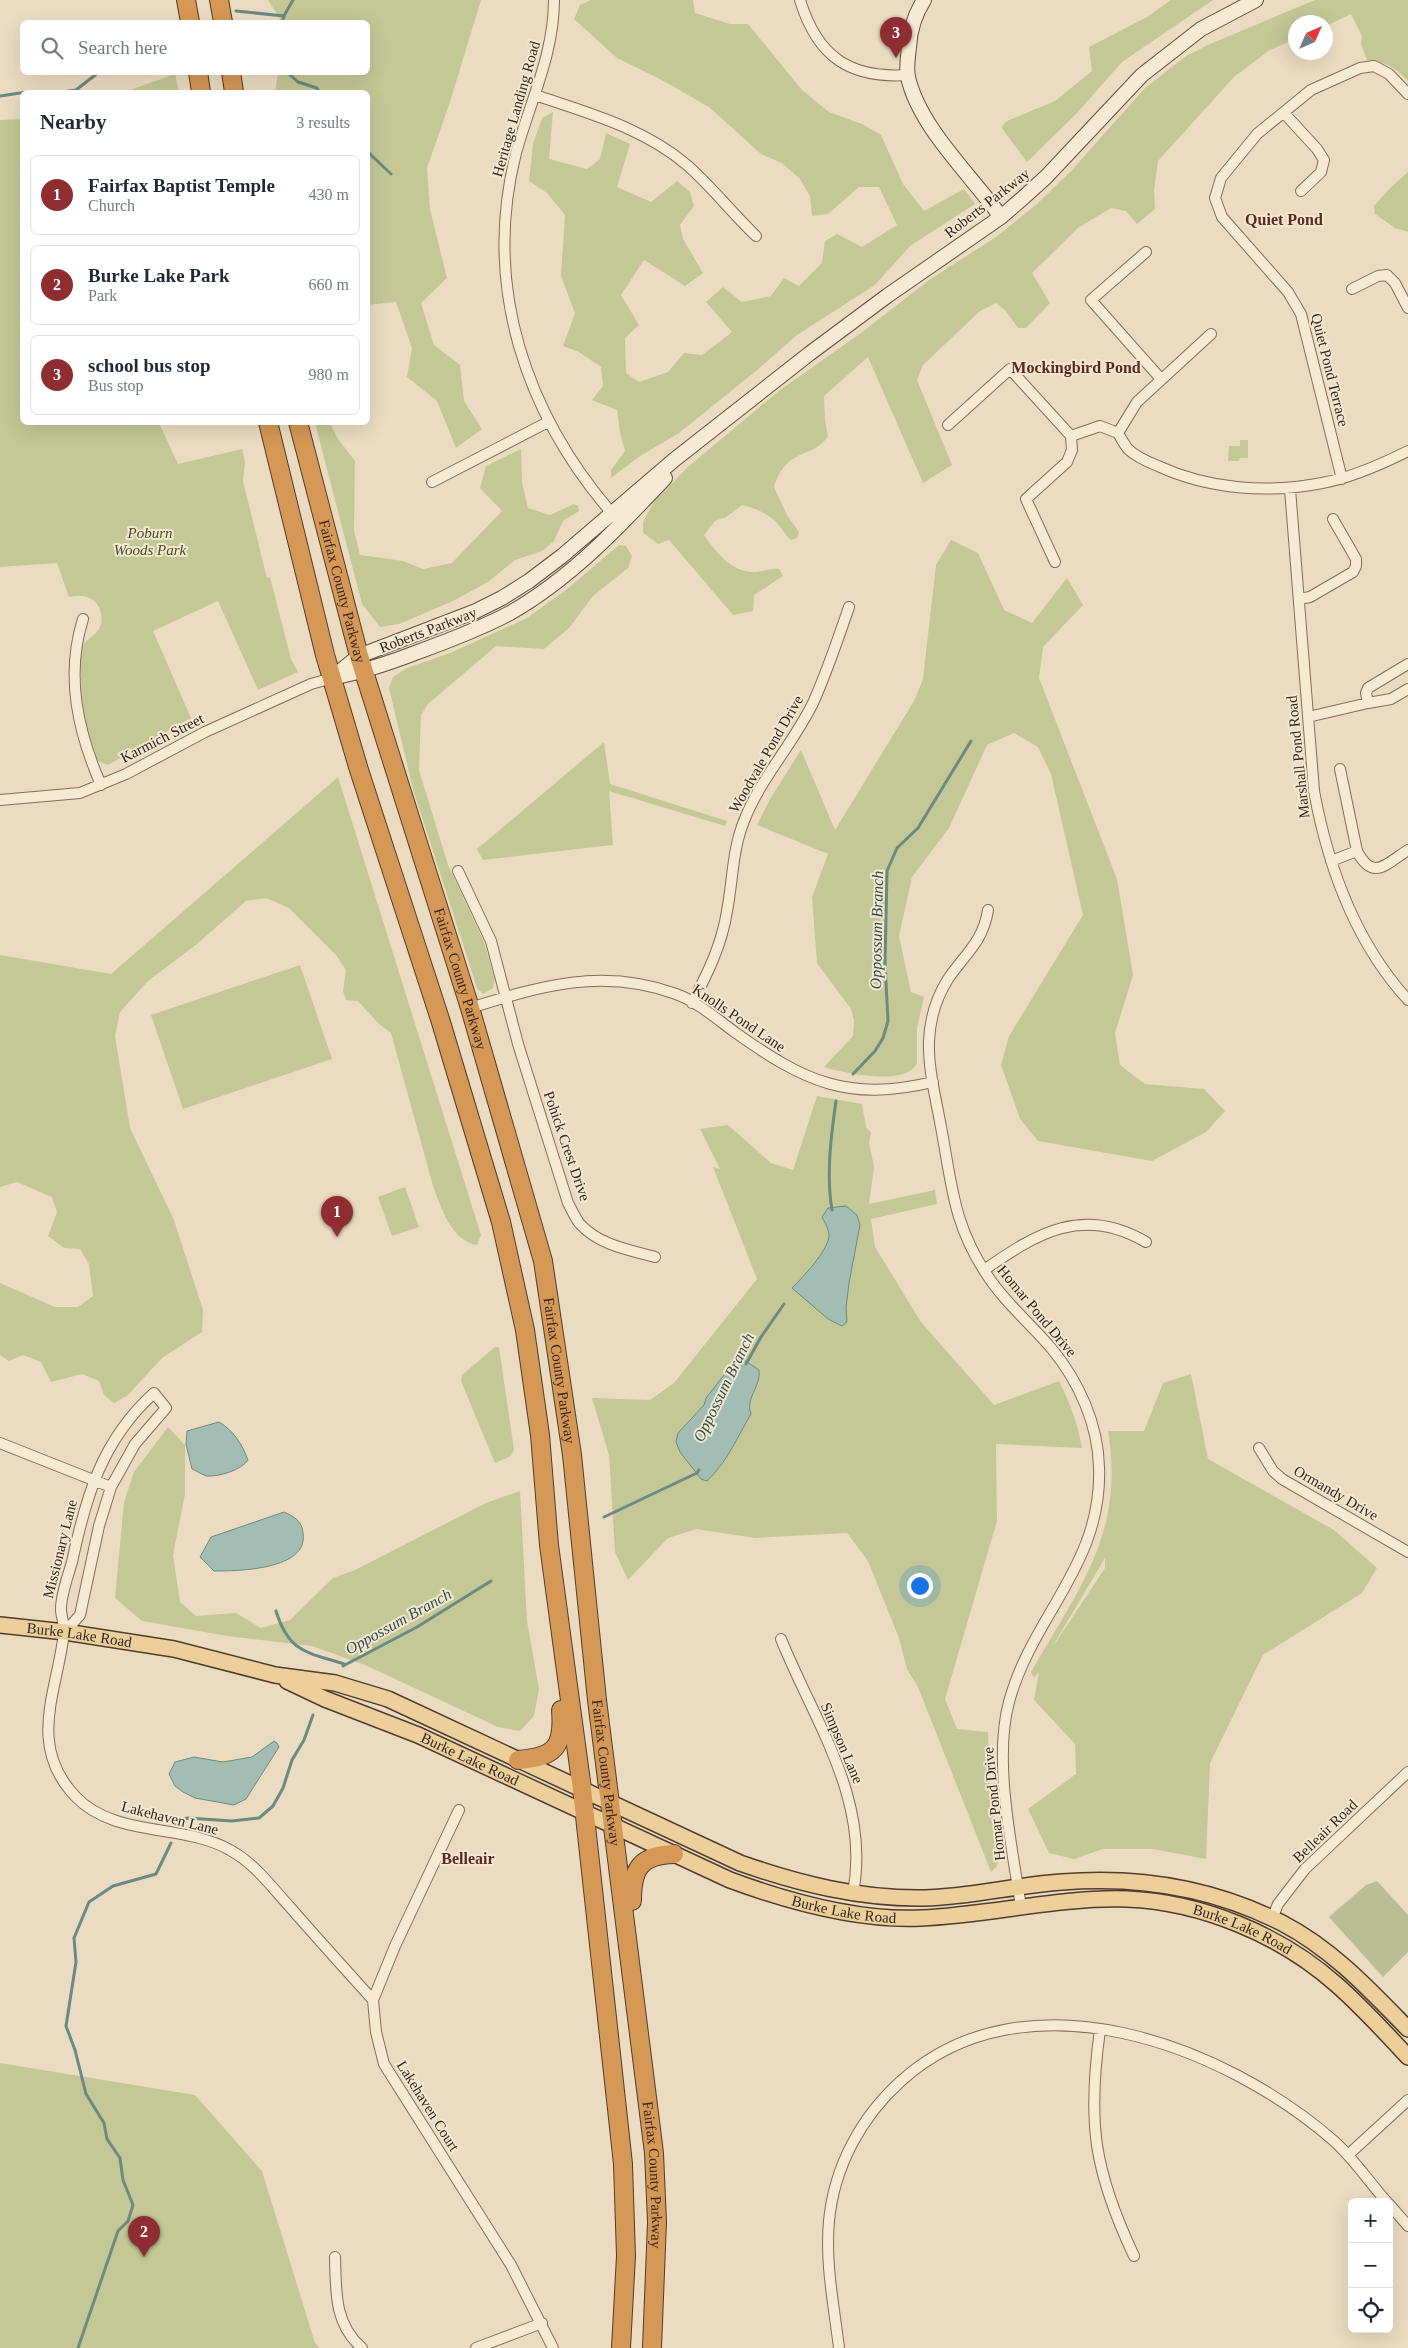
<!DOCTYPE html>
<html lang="en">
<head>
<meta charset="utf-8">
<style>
	body { margin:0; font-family:Georgia,serif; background:#f2f2f3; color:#1f2937 }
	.controls { position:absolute; right:15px; bottom:15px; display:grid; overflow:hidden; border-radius:8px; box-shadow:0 5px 20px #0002 }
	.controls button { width:45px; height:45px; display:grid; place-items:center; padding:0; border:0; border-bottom:1px solid #e0e1e3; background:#fff; color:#1f2937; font:25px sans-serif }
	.compass { position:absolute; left:1288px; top:15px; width:45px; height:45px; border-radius:50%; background:#fff; box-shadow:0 5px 20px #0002; rotate:45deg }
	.you { position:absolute; left:919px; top:1585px; width:18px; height:18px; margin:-12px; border:4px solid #fff; border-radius:50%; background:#1a73e8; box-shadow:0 0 0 8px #1a73e833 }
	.badge { display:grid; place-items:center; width:32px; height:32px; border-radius:50%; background:#8e2e33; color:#fff; font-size:16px; font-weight:700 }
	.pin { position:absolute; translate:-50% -41px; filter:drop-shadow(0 1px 2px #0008) }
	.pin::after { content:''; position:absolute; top:26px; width:18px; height:15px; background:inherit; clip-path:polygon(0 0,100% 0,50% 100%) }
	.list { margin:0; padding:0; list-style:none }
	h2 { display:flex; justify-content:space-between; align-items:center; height:65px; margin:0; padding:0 20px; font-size:21px }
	h2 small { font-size:16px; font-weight:400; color:#747a83 }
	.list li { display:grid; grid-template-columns:32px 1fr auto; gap:15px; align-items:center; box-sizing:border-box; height:80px; margin:0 10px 10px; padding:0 10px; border:1px solid #e0e1e3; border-radius:8px }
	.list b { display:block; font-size:19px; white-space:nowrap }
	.list p { margin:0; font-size:16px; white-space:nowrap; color:#747a83 }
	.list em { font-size:16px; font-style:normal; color:#747a83 }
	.icon { flex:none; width:28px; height:28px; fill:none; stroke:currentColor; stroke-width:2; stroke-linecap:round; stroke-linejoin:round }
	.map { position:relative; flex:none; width:1408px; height:2348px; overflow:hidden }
	.search { position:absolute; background:#fff; box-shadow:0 5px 20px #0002; left:20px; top:20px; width:350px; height:55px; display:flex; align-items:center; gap:12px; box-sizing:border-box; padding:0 18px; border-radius:8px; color:#747a83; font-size:19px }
	.panel { position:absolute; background:#fff; box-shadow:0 5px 20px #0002; left:20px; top:90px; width:350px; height:335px; border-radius:8px }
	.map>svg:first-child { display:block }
	.green { fill:#c4c896; fill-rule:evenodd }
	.cemetery { fill:#babd95 }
	.water { fill:#a3bdb4; stroke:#6b8a81 }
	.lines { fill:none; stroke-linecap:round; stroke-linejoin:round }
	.stream { stroke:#6b8a81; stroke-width:3 }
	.street-casing { stroke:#836e5a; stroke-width:12 }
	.secondary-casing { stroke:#644f3d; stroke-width:16 }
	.primary-casing { stroke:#513c2e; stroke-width:18 }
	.highway-casing { stroke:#513c2e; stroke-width:20 }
	.street { stroke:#f6ead3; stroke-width:10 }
	.secondary { stroke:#f6ead3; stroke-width:14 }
	.primary { stroke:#eccf9a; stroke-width:15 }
	.highway { stroke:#d69856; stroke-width:18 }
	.labels { text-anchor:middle; stroke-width:4; stroke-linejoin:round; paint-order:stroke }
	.street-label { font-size:15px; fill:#33271d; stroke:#f3e7d0 }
	.park-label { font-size:15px; font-style:italic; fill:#464e25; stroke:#f3e7d0 }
	.neighbourhood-label { font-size:16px; font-weight:bold; fill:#5d291f; stroke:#f3e7d0 }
	.water-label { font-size:16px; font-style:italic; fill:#2d524e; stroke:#f3e7d0 }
</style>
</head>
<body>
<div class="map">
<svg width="1408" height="2348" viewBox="0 0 1408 2348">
	<rect width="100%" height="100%" fill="#ebdcc1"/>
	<path class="green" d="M268,0H481L450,102L427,168L430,209L447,278L421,303L434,345L460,365L464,401L482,429L456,448L437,401L407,377L412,348L396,302L368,305V92H275L278,73L368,72V22H282Z
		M591,0H693L695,13L730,24H748L802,90L829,112L862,124L881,135L903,184L924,211L964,189L975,204L910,246L875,285L797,335L756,371L679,433L640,456L611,478V470L625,451L620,433L617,410L592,400L603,386L601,367L579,352L563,346L575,313L561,276L565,215L547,193L529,181L533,144L542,118L553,112L549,159L587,169L600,159L606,133L630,144L617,187L651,202L677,181L690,192L694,206L680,225L683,239L703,273L685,286L644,260L621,295L639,325L625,338L626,373L639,382L668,372L684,353L702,355L732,332L706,302L723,287L742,302L771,296L784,278L799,286L822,263L825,241L837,234L862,247L897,225L879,187H859L828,214L812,216L810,196L800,179L782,163L761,154L709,107L658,78L617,58L574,19L580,5Z
		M1171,0H1213L1122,62L1077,113L1027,162L1001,127L1007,121L1055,101L1092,71L1089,47L1147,17Z
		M1315,0H1408V81C1396,67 1384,62 1367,60L1361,44L1362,36L1351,14L1326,26V22H1296L1295,39L1270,50L1234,77L1158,161L1154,190L1155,209L1137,224L1126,211L1111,208L1078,228L1032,273L1050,303L1026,328H1018L1005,310L996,303L980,311L923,365L917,380L952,465L923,483L868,357L824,396L825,421L828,437C808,461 788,446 774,487L787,515L799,532L797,538L791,540C784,534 781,526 775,521C765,512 754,508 742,505L726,517L715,521L704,535C716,552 732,573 755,572C764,572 769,568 779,569L783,576L754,595L753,611L733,615L669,540L658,544L643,533V522L654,501L689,466L780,390L861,333L929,280L996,237L1037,204L1071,171L1145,88L1186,56L1210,44Z
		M175,74L179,92H124H125Z
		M22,119V422L159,423L178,464L242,449L245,462L243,481L267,578L270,577L291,659L298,672L258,690L218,601L153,631L191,718L108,765L98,761C84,734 82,705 81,676C80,667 78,657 81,649C86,636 105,634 101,614C99,598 83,593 69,597L57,563L0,567V120Z
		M1408,172V232L1395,228L1375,214L1374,206L1390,188Z
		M315,423H330L338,439L355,461L354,530L360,555L403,561L423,569L452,563L502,511L480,488L486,466L521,449L522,482L528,508L550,515L574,504L578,506L579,511L563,521L554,541L542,551L515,560L488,582L453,601L399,624L380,627L362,604Z
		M1240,440H1248V458H1240L1239,461H1228L1229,446H1240Z
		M951,540L978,553L1004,610L1032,623L1067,578L1083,605L1043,647L1039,678L1117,879L1133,975L1115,1033L1120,1065L1145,1084L1204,1089L1225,1111L1206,1132L1152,1161L1038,1141L1020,1119L1001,1065L1009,1036L1083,915L1051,774L1038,747L1014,733L987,745L949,828L912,877L899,936L911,992L924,997L917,1028V1063C907,1087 844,1073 824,1067L853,1036L854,1020L851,1009L817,963L812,897L828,854L757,825L770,799L801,750L835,830L914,701L923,679L936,565Z
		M619,545L626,546L632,556L628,568L593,596L569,628L544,649L496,646L428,704L421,715L419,770L448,865L484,942L495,980L493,988L483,994L477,988L413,789L389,688L393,677L407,668L450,653L527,618L566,590Z
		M604,742L610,784L727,821L725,826L609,791L613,845L483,860L477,849Z
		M338,777L481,1235L477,1245C451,1241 441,1207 433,1186L391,1033L378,1023L358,1001L346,1000L343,991L346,970L336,955L289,908L266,898L246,901L197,944L148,981L120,1012L115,1036L130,1128L174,1220L203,1310L202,1332L162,1358L127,1396L114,1403L104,1395L99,1381L82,1374L51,1382L41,1362L23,1355L9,1361L0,1355V1283L55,1307H78L93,1296L89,1264L80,1249L64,1248L48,1236L57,1212L52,1197L17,1182L0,1187V955L111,974Z
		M300,965L332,1059L183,1109L151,1015Z
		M817,1096L862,1104L866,1127L871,1133L869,1142L874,1167L869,1204L935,1190L937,1204L871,1219L875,1247L921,1322L994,1405L1059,1381C1070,1403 1078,1424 1082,1448L996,1444L997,1521L945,1699L957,1729L988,1732L990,1797L999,1857L997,1866L991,1872L918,1687L907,1669L899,1638L868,1561L847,1533L755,1538L696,1529L668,1538L628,1580L615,1552L609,1455L592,1398L650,1400L674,1383L757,1279L713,1167L720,1169L700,1129L728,1125L771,1163L793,1170Z
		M405,1187L419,1227L392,1236L378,1197Z
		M495,1347H499L514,1450L511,1456L495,1463L461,1381L462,1375Z
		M1191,1374L1208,1459L1334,1530L1377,1568L1362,1593L1263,1655L1210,1763L1206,1859L1153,1849H1103L1074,1859L1049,1853L1028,1809L1076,1774L1075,1744L1034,1700L1039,1672L1034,1678L1031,1672C1079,1588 1125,1533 1108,1431H1144L1163,1383ZM1105,1558V1568L1054,1645V1644Z
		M168,1427L185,1445V1494L173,1555L180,1602L196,1616L236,1613L261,1628L290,1620L333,1578L355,1570L486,1503L520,1491L527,1621L539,1689L534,1716L520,1731L498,1727L365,1665L312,1646L227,1636L142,1621L115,1598L124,1502L134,1472Z
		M0,2063L195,2095L262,2171L315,2343L320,2348H0Z"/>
	<path class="cemetery" d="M1377,1881L1408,1915V1952L1383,1977L1329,1917L1366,1885Z"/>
	<path class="water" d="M846,1206L857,1215L860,1225L849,1283L846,1308L847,1322L842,1326L828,1319L792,1288C802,1278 828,1251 829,1236C829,1229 825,1223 822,1217L828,1208Z
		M744,1360L759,1370C761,1387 745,1398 751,1414C737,1438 727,1462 707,1481L701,1479L680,1452L676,1442L678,1433L704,1405L706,1398L728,1370L735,1363Z
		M219,1422C234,1431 242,1444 248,1460C241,1470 219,1477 207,1476C202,1475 197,1471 192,1469L186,1444L187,1431Z
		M284,1512C295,1517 302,1521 303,1533C309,1570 238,1571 214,1571L200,1557L211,1537Z
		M274,1741L277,1743L279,1747L246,1799L234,1805L195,1798L183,1792L175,1786L169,1774L175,1762L194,1757L223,1762L252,1757Z"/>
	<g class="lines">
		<path class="stream" d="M236,11L284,16
			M282,22L285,14L293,0
			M287,72L298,82L317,88L319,92
			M62,92L76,90L99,72
			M0,96L27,92
			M368,152L391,174
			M853,1074L875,1051L883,1038L888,1021L885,963L887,871L897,848L918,828L971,741
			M832,1210C826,1175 831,1136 836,1101
			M746,1364L761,1337L784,1304
			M604,1517L697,1473L699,1470
			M276,1611C289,1653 307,1652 344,1664
			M343,1666L417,1627L491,1581
			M179,1823L182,1820L188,1818L232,1821L259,1818L273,1806L283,1788L292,1760L304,1740L313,1715
			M78,2348L118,2231L128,2221L133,2205L123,2180L120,2158L107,2139L104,2123L86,2094L75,2050L66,2026L76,1962L74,1938L89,1902L113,1886L156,1874L171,1843"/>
		<defs>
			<path id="street" d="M554,0C554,54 530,102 516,153C482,287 526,415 615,517
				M800,0C817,56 849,79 908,75
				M535,95C588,113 644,128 687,165C712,187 732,213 756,236
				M1284,113L1317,149L1324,160L1321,172L1301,191
				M1146,252L1091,300L1161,379
				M1352,289L1378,276L1387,275L1395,283L1408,308
				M948,425L1010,369L1071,436
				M1118,433C1121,438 1124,444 1128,449C1136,457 1148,462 1158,466C1208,489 1268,494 1322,483C1351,478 1382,464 1408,451
				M1118,433L1137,402L1211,334
				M1342,479L1301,314L1288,292L1222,217L1215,198L1221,178L1257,134L1311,90L1360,68L1374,66L1389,74L1408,94
				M432,482L548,422
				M1290,489L1314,791C1328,867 1355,942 1408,1000
				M1055,562L1026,499L1067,462L1072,450L1071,436L1100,426L1118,433
				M1299,599L1310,597L1353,572L1356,566V559L1333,519
				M83,619C65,676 78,732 101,785
				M1368,703L1366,693L1368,688L1408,664
				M1308,717L1368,703L1391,699L1408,689
				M1340,769L1357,851
				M0,800L80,793L126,774L205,732L311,684L332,678
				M1331,861L1357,851C1373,882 1386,864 1408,850
				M458,871L491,941L518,1044L568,1203C572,1210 575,1218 580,1224C599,1245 629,1250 655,1257
				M988,910C983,942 965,954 948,979C936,998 930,1019 929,1041C928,1069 936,1099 941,1127C952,1185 953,1224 987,1275C1005,1303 1031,1324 1052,1349C1079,1382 1098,1424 1099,1467C1103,1564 1032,1616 1009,1702C993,1760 1012,1847 1021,1907
				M692,1003C708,973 722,944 727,911C733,880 732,851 744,821C760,779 793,744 813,703C827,672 838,639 849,607
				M470,1008C541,986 602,967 676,994C698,1002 718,1020 736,1033C805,1082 848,1102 933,1082
				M984,1270C1037,1233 1083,1205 1146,1242
				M0,1443L111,1487
				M1259,1448L1273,1471L1282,1479L1408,1552
				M65,1632L80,1615L99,1526L111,1487L135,1444L166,1408L154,1393C102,1440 86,1496 72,1562C68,1576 61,1594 61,1609C61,1617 65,1625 64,1633C57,1692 27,1745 75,1796C114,1838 183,1823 230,1850C254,1863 271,1886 289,1906C317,1938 345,1969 373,2000
				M781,1639C814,1721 871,1800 853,1893
				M459,1810L395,1946L373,2000L376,2032L384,2064L511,2265L553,2348
				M1272,1919L1278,1904L1305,1869L1408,1772
				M1100,2030C1087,2123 1094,2171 1134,2256
				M1348,2155L1408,2100
				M1389,2204L1408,2226
				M335,2257C336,2291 334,2324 362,2348
				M476,2348L542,2323
				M839,2348C834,2306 825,2263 829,2221C834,2167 861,2117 901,2081C1025,1969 1224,2045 1334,2141C1354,2159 1369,2182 1387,2202"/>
			<path id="secondary" d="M924,0C915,14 910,31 909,47C908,57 906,68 908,77C919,127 971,175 1001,217
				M335,677C363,672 389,663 415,653C448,641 480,629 510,613C570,579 619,527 665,478
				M332,678L359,656L476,611L502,598L529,581L562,556L674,460L809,354L887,296L1001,217L1024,197L1046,177L1142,75L1201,29L1256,0"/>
			<g id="primary">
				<path id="s1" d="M0,1625L65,1632L174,1649L275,1675L335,1683L388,1699L740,1863C800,1884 860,1899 924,1898C971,1897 1016,1885 1062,1882C1138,1876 1213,1888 1282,1923C1332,1949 1369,1989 1408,2029"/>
				<path id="s2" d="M287,1681L325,1699L418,1735L730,1880C787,1901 859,1921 921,1918C990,1915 1058,1897 1127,1899C1202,1902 1281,1935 1337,1985C1362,2007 1385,2032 1408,2057"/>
			</g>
			<g id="highway">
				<path d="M186,0L190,22"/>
				<path d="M219,0L223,22"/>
				<path d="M198,72L201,92"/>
				<path d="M231,72L234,92"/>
				<path d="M268,422L325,655L359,770L440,1019L501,1222L525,1330L540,1435L549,1545L582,1789L623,2164L626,2256L621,2348"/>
				<path id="s3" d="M298,422L359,656L470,1008L543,1261L572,1455L597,1700L654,2153L657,2222L652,2348"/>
				<path d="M518,1760C555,1757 564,1747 561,1710"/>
				<path d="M632,1901C632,1869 640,1855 674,1854"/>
			</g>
		</defs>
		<use href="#street" class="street-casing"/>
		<use href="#secondary" class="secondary-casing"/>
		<use href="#primary" class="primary-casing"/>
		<use href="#highway" class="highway-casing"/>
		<use href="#street" class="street"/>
		<use href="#secondary" class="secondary"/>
		<use href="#primary" class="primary"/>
		<use href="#highway" class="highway"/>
	</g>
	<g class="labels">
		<g class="street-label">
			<text transform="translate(516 109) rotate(-74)" y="5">Heritage Landing Road</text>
			<text transform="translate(987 203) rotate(-38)" y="5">Roberts Parkway</text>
			<text transform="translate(1330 370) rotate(76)" y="5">Quiet Pond Terrace</text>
			<text dy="5" stroke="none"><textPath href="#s3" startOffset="175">Fairfax County Parkway</textPath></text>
			<text transform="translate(428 630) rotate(-21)" y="5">Roberts Parkway</text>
			<text transform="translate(162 738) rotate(-27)" y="5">Karmich Street</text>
			<text transform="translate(766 754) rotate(-60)" y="5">Woodvale Pond Drive</text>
			<text transform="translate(1298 757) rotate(-96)" y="5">Marshall Pond Road</text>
			<text dy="5" stroke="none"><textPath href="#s3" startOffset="580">Fairfax County Parkway</textPath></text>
			<text transform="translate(739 1018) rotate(34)" y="5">Knolls Pond Lane</text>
			<text transform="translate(567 1146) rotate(71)" y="5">Pohick Crest Drive</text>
			<text transform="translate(1037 1311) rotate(50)" y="5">Homar Pond Drive</text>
			<text dy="5" stroke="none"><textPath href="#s3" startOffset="985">Fairfax County Parkway</textPath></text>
			<text transform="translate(1336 1493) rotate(30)" y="5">Ormandy Drive</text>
			<text transform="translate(60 1549) rotate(-76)" y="5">Missionary Lane</text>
			<text dy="5" stroke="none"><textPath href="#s1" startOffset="80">Burke Lake Road</textPath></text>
			<text transform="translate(842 1743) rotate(67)" y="5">Simpson Lane</text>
			<text dy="5" stroke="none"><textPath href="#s2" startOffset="199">Burke Lake Road</textPath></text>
			<text dy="5" stroke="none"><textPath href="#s3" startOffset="1390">Fairfax County Parkway</textPath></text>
			<text transform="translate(994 1804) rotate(-96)" y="5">Homar Pond Drive</text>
			<text transform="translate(170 1818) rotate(14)" y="5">Lakehaven Lane</text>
			<text transform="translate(1325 1831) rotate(-44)" y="5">Belleair Road</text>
			<text dy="5" stroke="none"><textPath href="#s2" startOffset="604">Burke Lake Road</textPath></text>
			<text dy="5" stroke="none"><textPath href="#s2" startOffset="1009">Burke Lake Road</textPath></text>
			<text transform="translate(428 2106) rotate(58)" y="5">Lakehaven Court</text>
			<text dy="5" stroke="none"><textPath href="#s3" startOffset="1795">Fairfax County Parkway</textPath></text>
		</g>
		<g class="park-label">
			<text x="150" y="538">Poburn<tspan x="150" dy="17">Woods Park</tspan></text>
		</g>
		<g class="neighbourhood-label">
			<text x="1284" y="225">Quiet Pond</text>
			<text x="1076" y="373">Mockingbird Pond</text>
			<text x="468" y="1864">Belleair</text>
		</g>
		<g class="water-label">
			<text transform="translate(876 930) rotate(-89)" y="6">Oppossum Branch</text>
			<text transform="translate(723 1387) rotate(-64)" y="6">Oppossum Branch</text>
			<text transform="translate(398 1621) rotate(-29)" y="6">Oppossum Branch</text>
		</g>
	</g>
</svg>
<div class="controls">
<button>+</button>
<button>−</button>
<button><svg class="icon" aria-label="locate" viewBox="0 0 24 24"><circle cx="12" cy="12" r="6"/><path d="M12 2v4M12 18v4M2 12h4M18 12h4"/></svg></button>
</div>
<svg class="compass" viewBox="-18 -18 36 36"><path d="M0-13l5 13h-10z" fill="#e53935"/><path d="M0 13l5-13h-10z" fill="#747a83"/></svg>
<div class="you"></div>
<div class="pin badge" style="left:337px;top:1237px">1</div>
<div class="pin badge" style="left:144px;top:2257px">2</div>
<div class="pin badge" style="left:896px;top:58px">3</div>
<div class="search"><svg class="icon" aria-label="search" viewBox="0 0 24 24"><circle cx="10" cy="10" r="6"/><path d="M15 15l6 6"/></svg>Search here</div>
<section class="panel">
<h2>Nearby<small>3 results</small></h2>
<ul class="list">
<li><span class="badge">1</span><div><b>Fairfax Baptist Temple</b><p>Church</p></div><em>430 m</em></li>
<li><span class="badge">2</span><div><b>Burke Lake Park</b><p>Park</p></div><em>660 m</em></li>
<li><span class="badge">3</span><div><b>school bus stop</b><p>Bus stop</p></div><em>980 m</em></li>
</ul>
</section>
</div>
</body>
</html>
